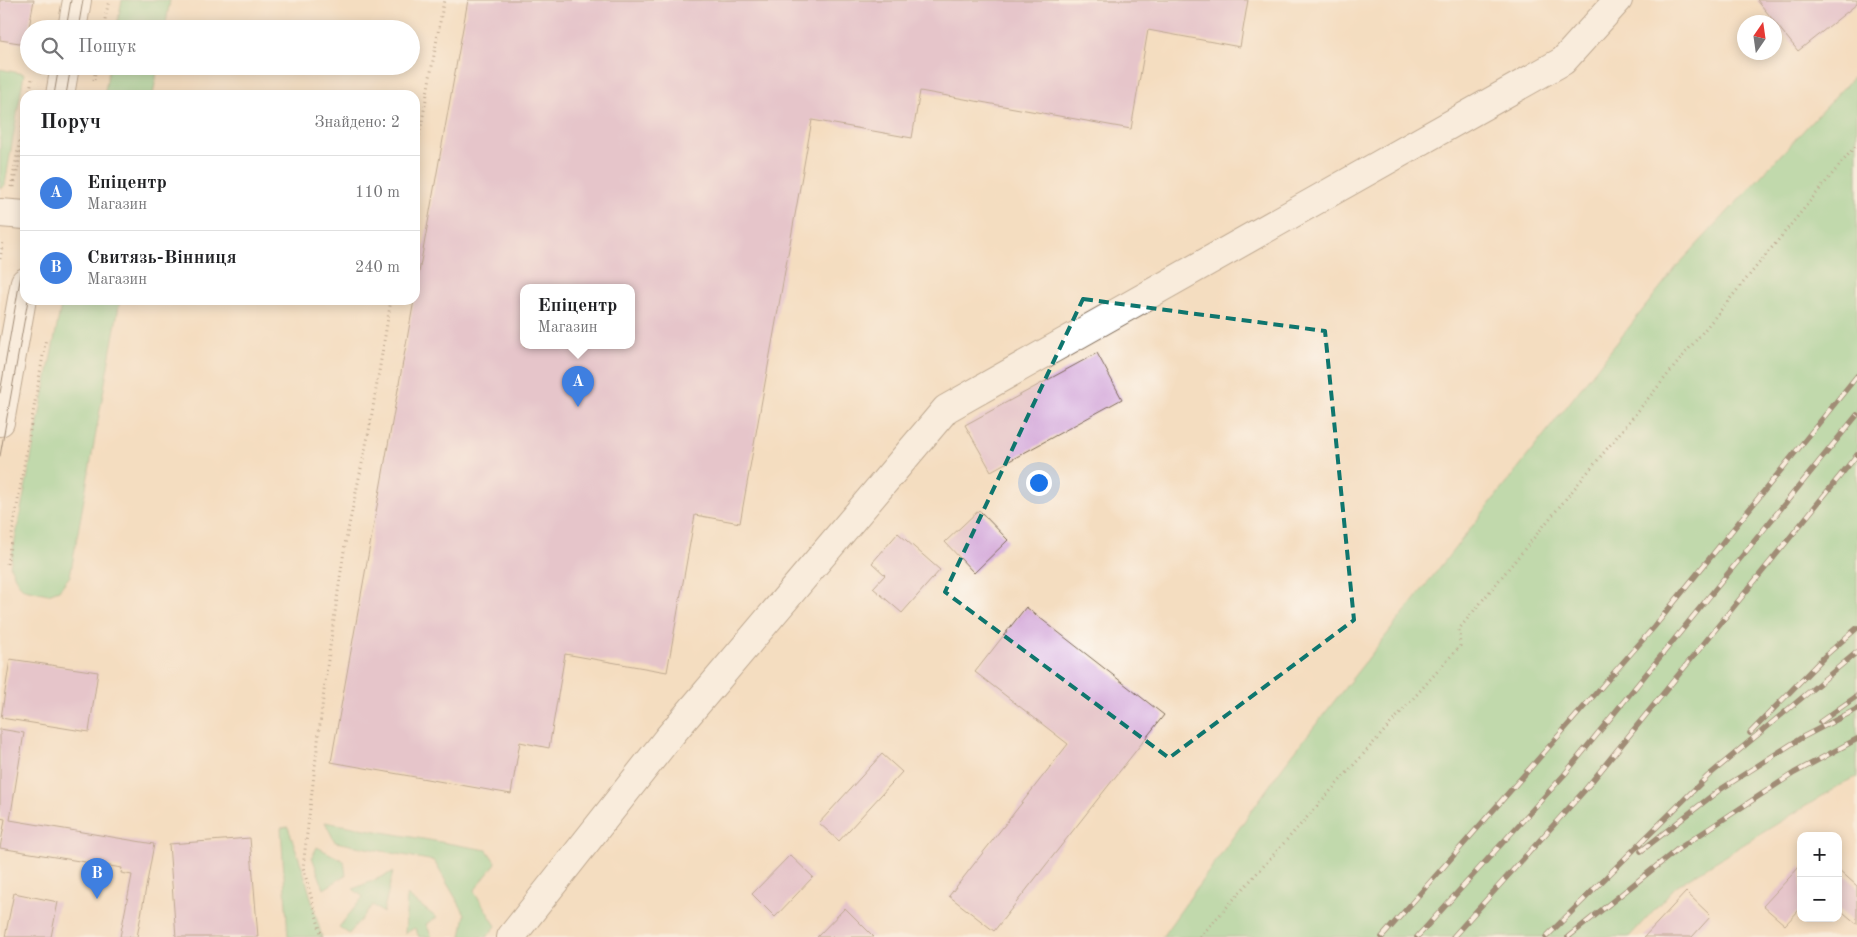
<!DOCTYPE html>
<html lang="uk">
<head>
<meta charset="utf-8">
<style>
	body { margin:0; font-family:"Old Standard TT",serif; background:#f2f2f2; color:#202124 }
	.controls { position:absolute; right:15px; bottom:15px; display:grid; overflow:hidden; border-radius:10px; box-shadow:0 2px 12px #0003 }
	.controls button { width:45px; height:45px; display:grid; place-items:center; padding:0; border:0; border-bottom:1px solid #e0e0e0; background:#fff; color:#202124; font:25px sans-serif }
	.compass { position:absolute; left:1737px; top:15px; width:45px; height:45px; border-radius:50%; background:#fff; box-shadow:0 2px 12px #0003; rotate:13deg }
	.you { position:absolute; left:1038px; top:482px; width:18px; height:18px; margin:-12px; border:4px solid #fff; border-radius:50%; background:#1a73e8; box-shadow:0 0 0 8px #1a73e833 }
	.badge { display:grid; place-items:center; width:32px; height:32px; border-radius:50%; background:#d93025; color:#fff; font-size:16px; font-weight:700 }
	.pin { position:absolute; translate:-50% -41px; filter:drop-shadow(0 1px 2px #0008) }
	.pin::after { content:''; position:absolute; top:26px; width:18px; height:15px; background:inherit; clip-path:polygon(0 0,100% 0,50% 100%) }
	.popup { position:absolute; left:520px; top:284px; width:115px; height:65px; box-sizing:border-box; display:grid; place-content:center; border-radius:10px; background:#fff; filter:drop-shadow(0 1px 4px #0005); font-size:16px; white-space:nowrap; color:#757577 }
	.popup b { font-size:19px; color:#202124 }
	.popup::after { content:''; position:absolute; left:50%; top:100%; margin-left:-10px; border:10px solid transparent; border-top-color:#fff }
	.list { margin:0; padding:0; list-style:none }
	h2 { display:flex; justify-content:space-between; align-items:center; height:65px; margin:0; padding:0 20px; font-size:21px }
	h2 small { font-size:16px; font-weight:400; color:#757577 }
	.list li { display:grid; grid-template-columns:32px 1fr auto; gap:15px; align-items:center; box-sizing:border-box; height:75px; padding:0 20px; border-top:1px solid #e0e0e0 }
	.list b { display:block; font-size:19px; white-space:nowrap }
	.list p { margin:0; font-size:16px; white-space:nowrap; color:#757577 }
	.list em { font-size:16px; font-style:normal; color:#757577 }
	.icon { flex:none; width:28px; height:28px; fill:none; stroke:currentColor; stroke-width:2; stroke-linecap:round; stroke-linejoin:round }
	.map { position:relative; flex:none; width:1857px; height:937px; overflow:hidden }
	.search { position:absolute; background:#fff; box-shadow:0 2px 12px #0003; left:20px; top:20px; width:400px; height:55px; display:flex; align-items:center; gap:12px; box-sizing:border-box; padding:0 18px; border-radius:28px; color:#757577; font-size:19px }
	.panel { position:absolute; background:#fff; box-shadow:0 2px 12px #0003; left:20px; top:90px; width:400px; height:215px; border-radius:15px }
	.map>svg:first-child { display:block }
	.green { fill:#83d495; stroke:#5f7f5a }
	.building { fill:#d4a8d8; fill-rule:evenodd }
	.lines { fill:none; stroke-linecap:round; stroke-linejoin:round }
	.minor-casing { stroke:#7c6957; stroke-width:30 }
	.major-casing { stroke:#7c6957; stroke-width:30 }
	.path { stroke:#7c6957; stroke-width:3; stroke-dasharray:1 4; stroke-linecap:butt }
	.minor { stroke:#fff; stroke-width:28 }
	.major { stroke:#fff; stroke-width:28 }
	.tram { stroke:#3b2a1e; stroke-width:1 }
	.rail-casing { stroke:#3b2a1e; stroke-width:5.5 }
	.rail { stroke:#fff; stroke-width:4; stroke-dasharray:11; stroke-linecap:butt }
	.marked { fill:none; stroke:#0f766e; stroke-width:4; stroke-dasharray:10 6; stroke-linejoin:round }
</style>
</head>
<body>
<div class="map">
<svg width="1857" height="937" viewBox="0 0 1857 937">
	<rect width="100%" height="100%" fill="#fff"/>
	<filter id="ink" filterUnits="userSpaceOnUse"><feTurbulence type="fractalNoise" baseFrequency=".02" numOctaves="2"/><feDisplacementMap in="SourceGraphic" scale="10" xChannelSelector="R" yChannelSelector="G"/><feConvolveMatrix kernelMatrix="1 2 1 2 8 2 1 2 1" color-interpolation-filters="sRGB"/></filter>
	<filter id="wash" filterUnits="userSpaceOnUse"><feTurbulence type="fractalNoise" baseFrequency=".0096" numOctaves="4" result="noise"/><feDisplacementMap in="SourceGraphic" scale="20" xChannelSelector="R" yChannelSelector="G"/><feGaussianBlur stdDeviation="1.12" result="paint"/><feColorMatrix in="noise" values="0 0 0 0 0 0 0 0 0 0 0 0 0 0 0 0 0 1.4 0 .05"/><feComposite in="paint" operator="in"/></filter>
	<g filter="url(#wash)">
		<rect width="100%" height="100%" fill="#f4ddc0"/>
		<path class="green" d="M122,0H170L165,29H116Z
			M110,66H158L153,95H104Z
			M0,69L24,74L5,185L0,189Z
			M1857,73V777L1845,782L1676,886L1629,937H1162L1284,765L1678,265Z
			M62,300H120L70,576L59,590L48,594L24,589L18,583L10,566Z
			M325,822L487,850L496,863L474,891L496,926L487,937H461L465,914L434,861L335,842Z
			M288,827L303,870L322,937H288L281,828Z
			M317,847L344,861L346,875L324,889L312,857Z
			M393,872L383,913L373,905L349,934L339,927L363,897L353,889Z
			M407,895L437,918L426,924L432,937H419L415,928L405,933Z"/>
		<g id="blocks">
			<path class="building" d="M0,0H34L26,44L0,40Z
				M468,0H1248L1240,47L1148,30L1131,129L920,91L912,138L812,120L740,523L695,515L667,672L565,654L549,748L520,742L511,794L331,762ZM524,288H632V346H524Z
				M1757,0H1857V4L1798,51Z
				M1097,353L1122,399L991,471L965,425Z
				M979,510L1008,540L974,573L945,542Z
				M898,533L940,570L902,613L873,588L885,575L872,563Z
				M1026,607L1164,715L994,931L949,896L1068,744L975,672Z
				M10,659L98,672L89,732L1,718Z
				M0,729L24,733L10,820L154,844L137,937H120L132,875L121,873L122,868L0,848L5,819L0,818Z
				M882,754L902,772L839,841L819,823Z
				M250,838L258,937H176L169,844Z
				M790,855L813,877L775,917L752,894Z
				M1801,865V908L1785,925L1763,906Z
				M1838,869L1857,886V924L1838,908Z
				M1686,892L1711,916L1692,937H1644Z
				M14,893L58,902L51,937H5Z
				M845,908L874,937H817Z"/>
		</g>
	</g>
	<g filter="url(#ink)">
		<use href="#blocks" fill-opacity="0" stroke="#7c6957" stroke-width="1"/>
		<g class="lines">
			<defs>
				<path id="minor" d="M0,213L25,215
					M511,937L668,738L946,409L1563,61L1618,0"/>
				<path id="major" d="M72,29L77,0
					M60,95L65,66
					M0,422L25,282"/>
			</defs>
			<use href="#minor" class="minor-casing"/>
			<use href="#major" class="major-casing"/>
			<path class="path" d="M103,29L109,0
				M94,80L96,66
				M29,95L32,79
				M415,160L444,0
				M11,187L25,114
				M14,187L25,130
				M0,259L3,242
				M7,564L46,338
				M322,937L303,867L326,674L345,544L369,431L391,300
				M1200,937L1460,646L1459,629L1857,144"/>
			<use href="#minor" class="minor"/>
			<use href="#major" class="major"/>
			<path class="tram" d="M66,29L71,0
				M78,29L83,0
				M54,95L59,66
				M66,95L71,66
				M0,393L25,252
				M0,456L28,300"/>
			<defs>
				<path id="rail" d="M1820,722L1857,696
					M1750,733L1826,655L1857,628
					M1641,851L1718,791L1801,738L1857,709
					M1382,937L1654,627L1857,376
					M1417,937L1564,775L1857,415
					M1453,937L1584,791L1857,455
					M1546,937L1708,776L1857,652
					M1568,937L1678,849L1794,773L1857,739"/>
			</defs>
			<use href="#rail" class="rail-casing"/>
			<use href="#rail" class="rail"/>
		</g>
	</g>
	<path d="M0 0H1857V937H0ZM1083,299L1325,331L1354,620L1169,758L945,592Z" fill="#f4ddc0" fill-opacity=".55" fill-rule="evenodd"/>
	<path class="marked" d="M1083,299L1325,331L1354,620L1169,758L945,592Z"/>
</svg>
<div class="controls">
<button>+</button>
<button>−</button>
</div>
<svg class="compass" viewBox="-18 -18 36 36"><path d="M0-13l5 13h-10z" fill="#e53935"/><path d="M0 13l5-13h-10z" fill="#757577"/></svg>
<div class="you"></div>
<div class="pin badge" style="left:578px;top:407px;background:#3f7fe0">A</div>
<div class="popup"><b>Епіцентр</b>Магазин</div>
<div class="pin badge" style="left:97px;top:899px;background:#3f7fe0">B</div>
<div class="search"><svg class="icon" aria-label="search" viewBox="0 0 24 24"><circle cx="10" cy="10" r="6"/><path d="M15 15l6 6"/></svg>Пошук</div>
<section class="panel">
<h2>Поруч<small>Знайдено: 2</small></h2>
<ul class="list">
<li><span class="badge" style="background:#3f7fe0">A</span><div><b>Епіцентр</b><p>Магазин</p></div><em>110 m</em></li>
<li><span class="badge" style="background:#3f7fe0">B</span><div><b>Свитязь-Вінниця</b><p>Магазин</p></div><em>240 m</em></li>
</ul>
</section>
</div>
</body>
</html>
